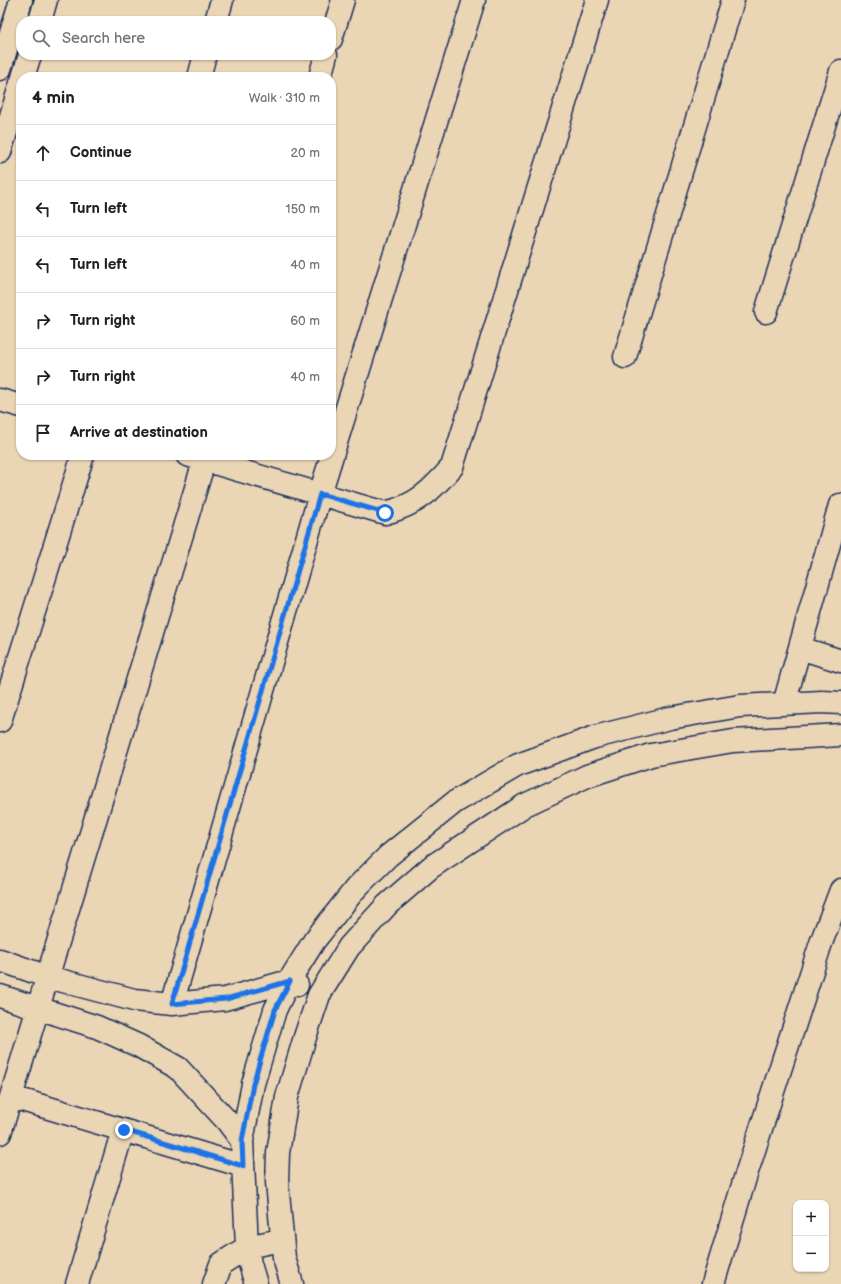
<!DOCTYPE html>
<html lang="en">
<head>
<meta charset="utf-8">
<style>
	body { margin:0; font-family:"Balsamiq Sans",sans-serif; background:#f2f2f2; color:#202124 }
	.controls { position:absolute; right:12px; bottom:12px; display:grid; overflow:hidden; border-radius:8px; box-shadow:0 1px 3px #0004 }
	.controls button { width:36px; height:36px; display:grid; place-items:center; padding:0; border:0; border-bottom:1px solid #e0e0e0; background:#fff; color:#202124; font:20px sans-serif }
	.stop { position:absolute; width:12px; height:12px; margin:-9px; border:3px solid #1a73e8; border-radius:50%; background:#fff }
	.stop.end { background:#1a73e8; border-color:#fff; box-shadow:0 1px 4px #0008 }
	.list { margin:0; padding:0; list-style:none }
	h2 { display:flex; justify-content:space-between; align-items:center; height:52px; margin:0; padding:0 16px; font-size:17px }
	h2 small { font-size:13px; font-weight:400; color:#757577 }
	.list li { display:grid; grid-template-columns:26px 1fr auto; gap:12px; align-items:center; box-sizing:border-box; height:56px; padding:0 16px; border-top:1px solid #e0e0e0 }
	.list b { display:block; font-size:15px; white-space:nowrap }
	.list em { font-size:13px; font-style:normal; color:#757577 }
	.icon { flex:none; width:22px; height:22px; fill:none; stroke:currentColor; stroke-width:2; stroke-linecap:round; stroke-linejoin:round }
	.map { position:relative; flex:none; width:841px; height:1284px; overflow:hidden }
	.search { position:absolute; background:#fff; box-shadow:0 1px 3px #0004; left:16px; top:16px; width:320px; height:44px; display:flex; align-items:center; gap:10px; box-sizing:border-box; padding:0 14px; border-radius:16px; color:#757577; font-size:15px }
	.panel { position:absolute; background:#fff; box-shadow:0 1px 3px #0004; left:16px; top:72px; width:320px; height:388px; border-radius:16px }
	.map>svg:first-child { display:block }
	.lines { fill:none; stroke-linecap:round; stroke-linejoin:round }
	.minor-casing { stroke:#1b2f5e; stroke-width:25 }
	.minor { stroke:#ead5b4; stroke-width:22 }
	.route { stroke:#1a73e8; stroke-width:5 }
</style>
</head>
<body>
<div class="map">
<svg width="841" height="1284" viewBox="0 0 841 1284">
	<rect width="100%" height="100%" fill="#ead5b4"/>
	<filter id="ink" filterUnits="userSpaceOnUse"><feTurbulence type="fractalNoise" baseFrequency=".025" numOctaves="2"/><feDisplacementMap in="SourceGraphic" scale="8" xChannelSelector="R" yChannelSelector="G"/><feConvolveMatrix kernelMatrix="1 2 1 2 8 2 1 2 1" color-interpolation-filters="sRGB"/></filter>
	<g filter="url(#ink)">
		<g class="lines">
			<defs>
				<path id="minor" d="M40,21L46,0
					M216,21L222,0
					M331,39L343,0
					M0,69L21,0
					M23,77L30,55
					M199,77L205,55
					M320,77L326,55
					M0,152L21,83
					M766,312L841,71
					M625,357L733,0
					M0,400L21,406
					M187,455L385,513C417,505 431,491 452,467L597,0
					M800,648L841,661
					M784,704L840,505
					M0,721L83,455
					M0,960L48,977L134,1000L172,1004L225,999L289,981L297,985
					M0,996L97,1027L139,1046L178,1068L227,1121L242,1141
					M172,1004L320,494L474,0
					M12,1097L243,1166
					M0,1133L206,455
					M77,1284L123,1130
					M214,1284L221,1264L247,1247L281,1240
					M256,1284L250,1264L247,1247L242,1141L253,1084L275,1010L289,981L314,941L356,888L388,856L455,802L518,765L595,737L670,718L740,706L822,702L841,703
					M292,1284L284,1258L277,1182L278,1153L287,1097L305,1037L319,995L349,947L387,905L431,867L525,805L587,776L651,755L733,741L841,735
					M713,1284L745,1178L821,943L841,890"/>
			</defs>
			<use href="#minor" class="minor-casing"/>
			<use href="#minor" class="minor"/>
		</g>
	</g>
	<g class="lines" filter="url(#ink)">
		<path class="route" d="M124,1130L243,1166L242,1141L253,1084L275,1010L290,981L226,999L172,1004L320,494L385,513"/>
	</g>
</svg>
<div class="controls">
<button>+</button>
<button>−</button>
</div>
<div class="stop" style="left:385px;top:513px"></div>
<div class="stop end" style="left:124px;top:1130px"></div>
<div class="search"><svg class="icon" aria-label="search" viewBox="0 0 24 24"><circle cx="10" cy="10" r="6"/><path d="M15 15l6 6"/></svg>Search here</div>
<section class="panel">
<h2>4 min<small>Walk · 310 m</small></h2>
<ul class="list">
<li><svg class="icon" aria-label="ahead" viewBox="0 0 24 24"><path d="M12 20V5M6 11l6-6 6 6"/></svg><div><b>Continue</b></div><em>20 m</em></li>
<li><svg class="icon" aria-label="left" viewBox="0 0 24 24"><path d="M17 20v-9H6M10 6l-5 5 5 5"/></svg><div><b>Turn left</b></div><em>150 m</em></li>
<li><svg class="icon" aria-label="left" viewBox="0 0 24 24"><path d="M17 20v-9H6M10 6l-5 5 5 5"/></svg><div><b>Turn left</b></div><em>40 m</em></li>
<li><svg class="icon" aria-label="right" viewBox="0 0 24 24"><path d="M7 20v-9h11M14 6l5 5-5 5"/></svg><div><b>Turn right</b></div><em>60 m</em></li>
<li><svg class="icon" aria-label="right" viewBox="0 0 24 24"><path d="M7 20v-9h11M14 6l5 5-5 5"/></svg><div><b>Turn right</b></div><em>40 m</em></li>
<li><svg class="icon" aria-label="arrive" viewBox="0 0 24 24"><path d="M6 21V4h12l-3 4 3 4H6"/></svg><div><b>Arrive at destination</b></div></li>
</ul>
</section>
</div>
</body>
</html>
